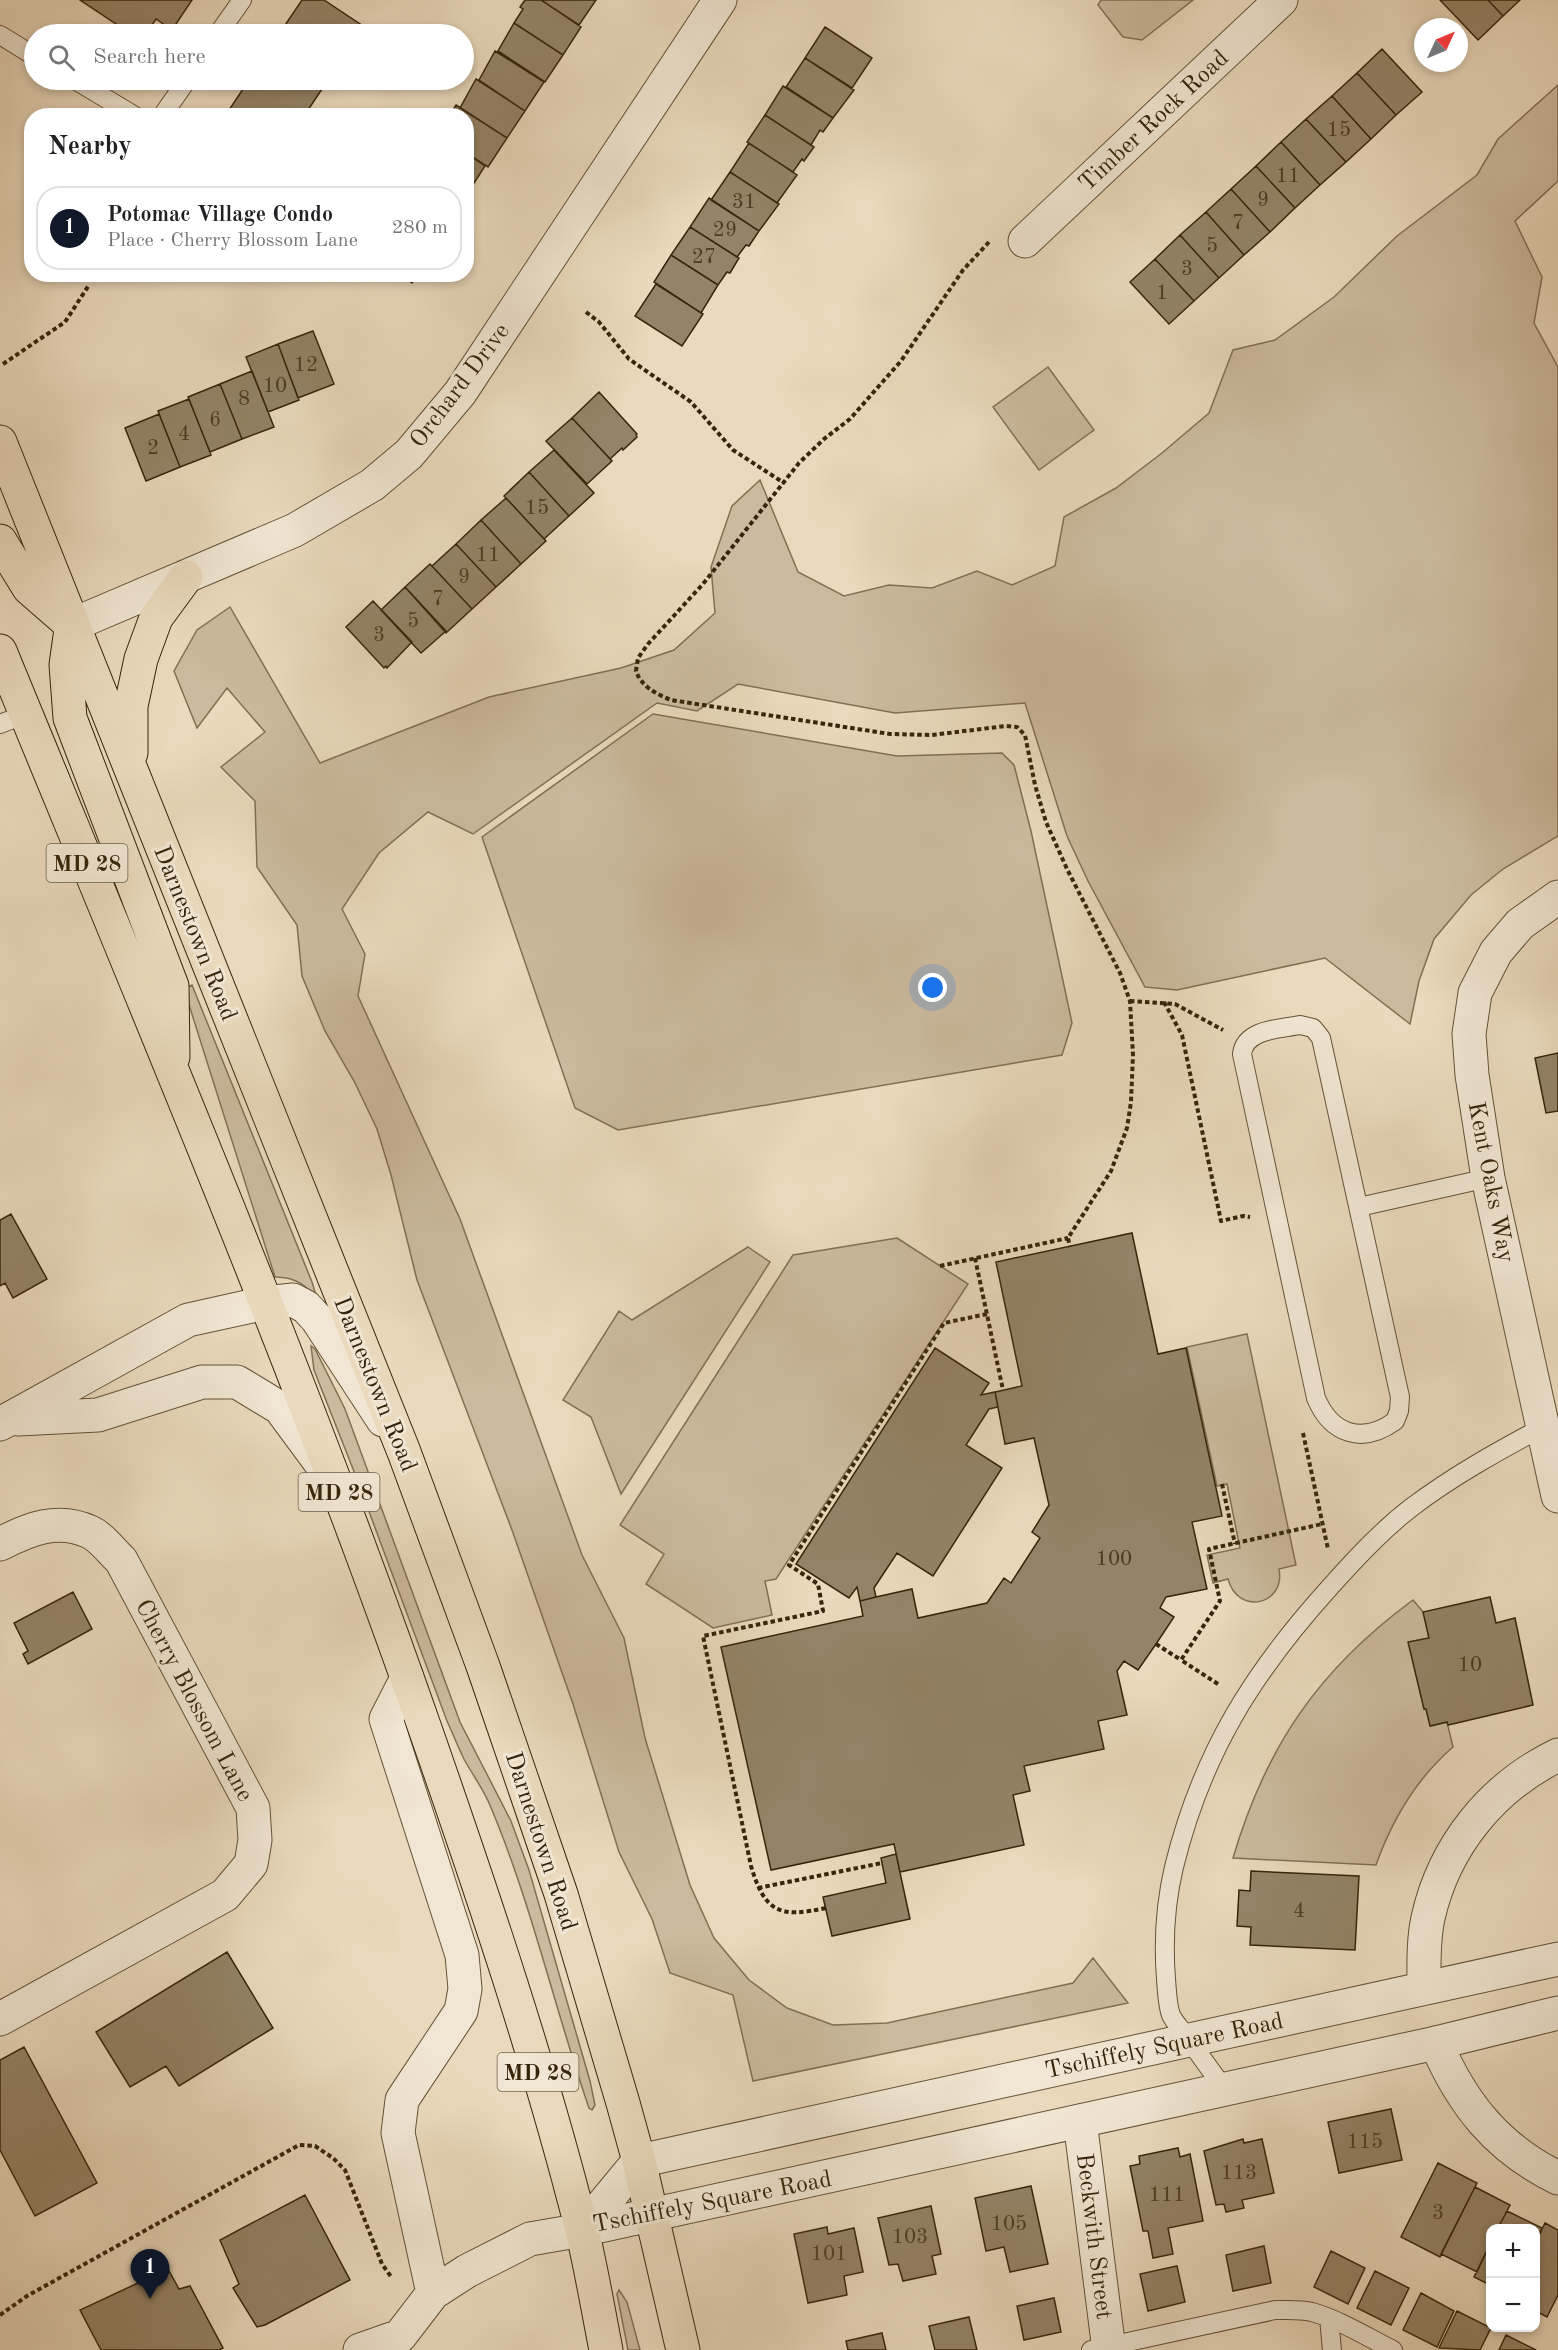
<!DOCTYPE html>
<html lang="en">
<head>
<meta charset="utf-8">
<style>
	body { margin:0; font-family:"Old Standard TT",serif; background:#f6f6f6; color:#202124 }
	.controls { position:absolute; right:18px; bottom:18px; display:grid; overflow:hidden; border-radius:12px; box-shadow:0 3px 9px #0003 }
	.controls button { width:54px; height:54px; display:grid; place-items:center; padding:0; border:0; border-bottom:2px solid #e0e0e0; background:#fff; color:#202124; font:30px sans-serif }
	.compass { position:absolute; left:1414px; top:18px; width:54px; height:54px; border-radius:50%; background:#fff; box-shadow:0 3px 9px #0003; rotate:46deg }
	.you { position:absolute; left:933px; top:988px; width:21px; height:21px; margin:-15px; border:4px solid #fff; border-radius:50%; background:#1a73e8; box-shadow:0 0 0 9px #1a73e833 }
	.badge { display:grid; place-items:center; width:39px; height:39px; border-radius:50%; background:#111827; color:#fff; font-size:20px; font-weight:700 }
	.pin { position:absolute; translate:-50% -50px; filter:drop-shadow(0 2px 3px #0008) }
	.pin::after { content:''; position:absolute; top:32px; width:21px; height:18px; background:inherit; clip-path:polygon(0 0,100% 0,50% 100%) }
	.list { margin:0; padding:0; list-style:none }
	h2 { display:flex; justify-content:space-between; align-items:center; height:78px; margin:0; padding:0 24px; font-size:26px }
	h2 small { font-size:20px; font-weight:400; color:#757577 }
	.list li { display:grid; grid-template-columns:39px 1fr auto; gap:18px; align-items:center; box-sizing:border-box; height:84px; margin:0 12px 12px; padding:0 12px; border:2px solid #e0e0e0; border-radius:24px }
	.list b { display:block; font-size:22px; white-space:nowrap }
	.list p { margin:0; font-size:20px; white-space:nowrap; color:#757577 }
	.list em { font-size:20px; font-style:normal; color:#757577 }
	.icon { flex:none; width:33px; height:33px; fill:none; stroke:currentColor; stroke-width:2; stroke-linecap:round; stroke-linejoin:round }
	.map { position:relative; flex:none; width:1558px; height:2350px; overflow:hidden }
	.search { position:absolute; background:#fff; box-shadow:0 3px 9px #0003; left:24px; top:24px; width:450px; height:66px; display:flex; align-items:center; gap:15px; box-sizing:border-box; padding:0 21px; border-radius:33px; color:#757577; font-size:22px }
	.panel { position:absolute; background:#fff; box-shadow:0 3px 9px #0003; left:24px; top:108px; width:450px; height:174px; border-radius:24px }
	.map>svg:first-child { display:block }
	.green { fill:#ccba9e; stroke:#827054; stroke-width:1.5 }
	.building { fill:#948367; stroke:#37250b; stroke-width:1.5 }
	.lines { fill:none; stroke-linecap:round; stroke-linejoin:round }
	.service-casing { stroke:#645237; stroke-width:20 }
	.minor-casing { stroke:#645237; stroke-width:35 }
	.tertiary-casing { stroke:#645237; stroke-width:35 }
	.primary-casing { stroke:#37250b; stroke-width:35 }
	.path { stroke:#37250b; stroke-width:4; stroke-dasharray:4.5 3; stroke-linecap:butt }
	.service { stroke:#f1e6d3; stroke-width:18 }
	.minor { stroke:#f1e6d3; stroke-width:33 }
	.tertiary { stroke:#f1e6d3; stroke-width:33 }
	.primary { stroke:#ead9bc; stroke-width:33 }
	.labels { text-anchor:middle; stroke-width:6; stroke-linejoin:round; paint-order:stroke }
	.number-label { font-size:21px; fill:#4e3c22 }
	.shield { fill:#f1e6d3; stroke:#6f5f47; stroke-width:1.5 }
	.shield-label { font-size:22px; font-weight:bold; fill:#37250b }
	.street-label { font-size:24px; fill:#37250b; stroke:#f1e6d3 }
</style>
</head>
<body>
<div class="map">
<svg width="1558" height="2350" viewBox="0 0 1558 2350">
	<rect width="100%" height="100%" fill="#ead9bc"/>
	<filter id="stains"><feTurbulence type="fractalNoise" baseFrequency=".00333" numOctaves="4"/><feColorMatrix values="0 0 0 0 .2 0 0 0 0 .09 0 0 0 0 .02 0 0 0 .5 -.17"/></filter>
	<radialGradient id="worn" r=".72"><stop offset=".6" stop-color="#630" stop-opacity="0"/><stop offset="1" stop-color="#630" stop-opacity=".3"/></radialGradient>
	<path class="green" d="M1101,0H1193L1142,40L1123,37L1098,5Z
		M1558,85V181L1515,221L1542,277L1534,323L1558,367V836L1503,869L1471,895L1434,939L1419,981L1410,1024L1325,958L1177,990L1145,987L1088,881L1067,836L1025,703L895,713L738,684L697,711L657,703L473,834L428,812L379,853L342,909L365,954L358,996L460,1219L582,1555L624,1638L645,1738L690,1885L714,1938L749,1980L787,2008L833,2025L887,2023L1073,1983L1093,1958L1128,2003L753,2081L733,1995L670,1973L652,1919L619,1852L573,1704L512,1530L417,1280L391,1175L377,1129L354,1081L325,1031L302,976L297,925L257,867L255,801L221,767L265,732L227,688L197,728L174,671L197,630L230,607L320,763L489,697L621,668L674,650L715,613L711,567L732,506L760,480L798,572L844,596L889,585L932,588L977,571L1012,585L1055,566L1064,517L1116,488L1162,453L1209,413L1233,350L1275,340L1334,297L1397,236L1477,175L1498,139Z
		M1048,367L1094,430L1039,470L993,407Z
		M653,714L897,756L1002,753L1014,765L1031,831L1072,1023L1062,1055L618,1130L575,1108L482,837Z
		M192,985L312,1282L318,1302C307,1285 296,1277 275,1277L184,989Z
		M897,1238L968,1284L776,1579L765,1581L772,1615L713,1628L646,1584L664,1554L620,1525L793,1255Z
		M748,1247L770,1262L621,1494L591,1417L563,1400L619,1311L632,1320Z
		M1247,1334L1296,1565L1279,1569C1286,1605 1238,1616 1228,1579L1213,1583L1207,1555L1240,1548L1227,1484L1217,1486L1187,1347Z
		M311,1346L315,1349L345,1409L460,1722L511,1821L529,1870L590,2081L595,2105L592,2110L589,2108C554,2007 531,1901 489,1803C482,1787 472,1774 464,1759C458,1747 453,1734 447,1721L355,1474L314,1370Z
		M1413,1600L1424,1613L1429,1638L1409,1642L1424,1709H1426L1431,1726L1447,1722L1453,1747C1417,1778 1392,1820 1376,1865L1233,1858C1266,1746 1319,1669 1413,1600Z
		M619,2290L627,2302L640,2350H628L617,2294Z"/>
	<path class="building" d="M80,0H192L172,30L156,19L146,34H131Z
		M302,0H324L363,26L357,34H279Z
		M525,0H541L581,27L563,55L514,23L523,9L520,7Z
		M541,0H596L579,25Z
		M1440,0H1488L1503,16L1478,40Z
		M1488,0H1520L1503,16Z
		M514,23L563,55L545,82L498,51Z
		M825,27L872,58L852,88L805,58Z
		M1382,49L1422,92L1396,115L1357,73Z
		M495,51L544,82L525,111L479,80Z
		M805,58L854,90L833,118L786,87Z
		M1357,73L1396,115L1371,139L1332,96Z
		M476,79L525,111L507,138L460,108Z
		M249,80H328L304,116H225Z
		M783,86L833,118L823,132L820,130L811,145L765,115Z
		M1332,96L1371,139L1346,162L1306,119Z
		M456,105L507,138L488,167L466,153V116H449Z
		M765,115L814,147L804,161L802,159L793,172L747,142Z
		M1306,119L1346,162L1320,185L1281,142Z
		M1281,142L1320,185L1295,208L1256,166Z
		M749,143L797,175L777,203L730,172Z
		M466,153L485,166L467,194H466Z
		M1256,166L1295,208L1270,232L1231,189Z
		M730,172L779,204L759,231L711,200Z
		M1231,189L1270,232L1244,255L1206,212Z
		M709,198L759,231L749,246L746,245L737,257L690,227Z
		M1206,212L1244,255L1219,278L1180,235Z
		M690,227L739,258L730,273L727,272L718,285L671,255Z
		M1180,235L1219,278L1194,301L1155,259Z
		M671,255L718,285L701,313L654,282Z
		M1155,259L1194,301L1169,324L1130,282Z
		M399,274H417L412,283Z
		M656,284L703,314L682,346L635,316Z
		M313,331L334,384L298,398L278,344Z
		M278,344L299,400L268,412L246,357Z
		M252,371L274,427L242,439L220,384Z
		M220,384L242,439L210,452L188,397Z
		M599,392L637,434L636,435L637,437L623,450L622,448L610,459L572,418Z
		M189,399L211,455L180,467L158,411Z
		M159,414L180,467L146,481L125,428Z
		M572,418L612,461L587,484L546,441Z
		M554,450L594,493L569,516L529,472Z
		M529,472L569,516L544,539L504,496Z
		M506,498L546,541L521,564L481,520Z
		M481,520L521,564L496,587L456,544Z
		M456,544L496,587L472,609L432,566Z
		M430,564L472,609L446,633L405,587Z
		M405,587L446,631L421,653L381,610Z
		M373,601L412,642L387,668L386,666L384,668L346,627Z
		M1558,1053V1111L1546,1113L1535,1058Z
		M11,1214L47,1279L13,1298L5,1283L0,1286V1220Z
		M1132,1233L1158,1354L1186,1348L1222,1516L1192,1522L1207,1589L1166,1597L1160,1608L1174,1617L1156,1644L1138,1670L1124,1661L1117,1671L1127,1715L1098,1721L1104,1749L1024,1766L1030,1791L1013,1795L1024,1845L900,1872L894,1844L771,1870L721,1647L863,1616L860,1601L876,1597L912,1589L918,1618L987,1603L1004,1578L1011,1583L1040,1538L1032,1532L1049,1505L1034,1438L1005,1444L995,1392L1022,1386L996,1262Z
		M935,1348L989,1383L981,1395L995,1392L998,1407L989,1409L966,1445L1002,1468L933,1576L897,1553L874,1588L876,1597L860,1601L857,1587L849,1598L796,1564Z
		M73,1592L92,1629L28,1664L23,1654L28,1651L14,1623Z
		M1490,1597L1496,1623L1515,1618L1533,1705L1448,1725L1447,1722L1430,1726L1426,1709H1424L1408,1642L1429,1638L1423,1612Z
		M896,1854L910,1919L832,1936L823,1897L886,1883L881,1858Z
		M1251,1871L1359,1876L1355,1950L1250,1945L1251,1927L1237,1926L1239,1890L1250,1891Z
		M227,1952L273,2028L179,2086L166,2066L130,2087L96,2032Z
		M24,2047L97,2183L35,2216L0,2150V2060Z
		M1391,2109L1402,2160L1339,2173L1328,2122Z
		M1243,2139L1244,2143L1262,2139L1274,2193L1242,2200L1244,2208L1226,2212L1224,2204L1216,2205L1204,2151Z
		M1178,2148L1180,2157L1190,2154L1203,2221L1168,2228L1173,2254L1153,2258L1148,2231H1143L1130,2166L1140,2164L1139,2156Z
		M1438,2163L1477,2183L1440,2257L1401,2237Z
		M1031,2186L1048,2264L1010,2272L1004,2247L986,2251L975,2198Z
		M1475,2187L1510,2205L1498,2228H1490V2244L1477,2272L1441,2254Z
		M305,2195L350,2280L265,2325L257,2327L233,2288L239,2284L220,2240Z
		M931,2206L941,2254L932,2256L936,2274L903,2281L898,2264L889,2265L878,2218Z
		M1507,2211L1542,2228L1536,2242V2228H1498Z
		M1545,2223L1558,2230V2295L1547,2317L1536,2311V2242Z
		M827,2227L828,2234L854,2228L863,2272L844,2276L847,2295L808,2303L794,2234Z
		M1490,2244V2285L1474,2277Z
		M1264,2246L1271,2283L1233,2291L1226,2255Z
		M1331,2251L1365,2268L1348,2304L1314,2287Z
		M1177,2266L1185,2302L1148,2311L1140,2274Z
		M168,2269L179,2289L190,2286L223,2348L219,2350H101L80,2310Z
		M1375,2271L1409,2288L1391,2325L1357,2308Z
		M1421,2293L1454,2311L1437,2347L1403,2330Z
		M1054,2298L1061,2332L1024,2340L1017,2306Z
		M1457,2311L1491,2328L1480,2350L1439,2348Z
		M969,2317L977,2350H935L929,2326Z
		M882,2333L886,2350H848L846,2341Z
		M1506,2335L1536,2350H1499Z"/>
	<g class="lines">
		<defs>
			<path id="service" d="M218,34L242,0
				M0,35L34,56
				M75,80L135,116
				M162,116L187,80
				M0,724L26,714
				M1300,1025L1313,1028L1321,1038L1400,1397L1399,1411L1395,1421C1362,1445 1331,1434 1316,1398L1242,1054C1245,1029 1280,1029 1300,1025Z
				M1359,1207L1488,1178
				M1224,2088C1211,2071 1199,2054 1187,2037C1182,2030 1174,2022 1171,2015C1167,2004 1167,1990 1166,1979C1163,1940 1165,1905 1174,1867C1202,1753 1253,1672 1331,1586C1356,1558 1382,1530 1412,1507C1453,1476 1498,1451 1543,1427
				M1329,2318L1332,2350
				M1091,2350L1275,2310C1287,2310 1300,2309 1312,2312C1340,2320 1367,2337 1393,2350"/>
			<path id="minor" d="M1025,241L1281,0
				M72,625L295,530L372,485L409,454L460,393L720,0
				M1558,897L1520,924L1496,952L1475,993L1469,1034L1472,1075L1488,1178L1558,1496
				M18,1419L98,1415L202,1382H237L280,1408L325,1469
				M0,1424L188,1320L265,1303L293,1300L306,1307L317,1319L383,1420
				M0,1544C29,1529 58,1517 90,1532C101,1537 112,1552 121,1560L253,1808L255,1840L251,1864L225,1895L0,2019
				M407,1678L386,1719L462,1955L465,1989L461,2011L402,2100L398,2133L433,2293
				M1424,1987C1424,1964 1423,1941 1428,1918C1444,1846 1492,1787 1558,1755
				M1436,2043C1462,2104 1497,2148 1558,2178
				M1080,2121L1109,2350
				M360,2350L400,2336L433,2293L467,2271L530,2239L582,2230"/>
			<path id="tertiary" d="M582,2230L639,2161L1558,1959
				M582,2230L1436,2043L1558,2013"/>
			<path id="primary" d="M0,442L404,1452L483,1666L561,1894L623,2103L639,2161L683,2350
				M0,541L29,588L68,622
				M71,629L66,665L70,718L172,986L173,1057
				M0,651C148,1012 301,1372 429,1740C485,1901 539,2061 581,2226C591,2267 598,2309 606,2350
				M131,753V706L141,659L156,618L186,577"/>
		</defs>
		<use href="#service" class="service-casing"/>
		<use href="#minor" class="minor-casing"/>
		<use href="#tertiary" class="tertiary-casing"/>
		<use href="#primary" class="primary-casing"/>
		<path class="path" d="M989,242L963,270L901,361L850,419L824,439L799,463L703,584L648,644L638,658L636,671C641,686 656,694 671,700L890,734L932,735L1006,726L1017,727L1025,735L1035,785L1046,822L1067,869L1120,973L1130,1001L1133,1055L1131,1102L1127,1128L1111,1171L1068,1238L1070,1247
			M586,312L599,322L629,359L691,402L733,450L784,483
			M3,364L65,322L89,285
			M1130,1001L1175,1004L1223,1030
			M1164,1002L1182,1035L1221,1221L1243,1216L1250,1217
			M975,1258L1003,1390
			M940,1266L1068,1238
			M1303,1433L1328,1549
			M1222,1484L1235,1544
			M1156,1644L1181,1660
			M1218,1684L1181,1660L1220,1601L1209,1549L1322,1524
			M758,1888L882,1863
			M826,1908C780,1918 765,1913 751,1866L703,1636L823,1611L818,1584L789,1565L944,1323L987,1314
			M0,2315L27,2296L299,2145L315,2146L333,2158L345,2170L382,2264L392,2278"/>
		<use href="#service" class="service"/>
		<use href="#minor" class="minor"/>
		<use href="#tertiary" class="tertiary"/>
		<use href="#primary" class="primary"/>
	</g>
	<g class="labels">
		<g class="number-label">
			<text x="1339" y="136">15</text>
			<text x="1288" y="182">11</text>
			<text x="1263" y="206">9</text>
			<text x="744" y="208">31</text>
			<text x="1238" y="229">7</text>
			<text x="725" y="236">29</text>
			<text x="1212" y="252">5</text>
			<text x="704" y="263">27</text>
			<text x="1187" y="275">3</text>
			<text x="1162" y="299">1</text>
			<text x="306" y="371">12</text>
			<text x="275" y="392">10</text>
			<text x="244" y="405">8</text>
			<text x="215" y="426">6</text>
			<text x="184" y="440">4</text>
			<text x="153" y="454">2</text>
			<text x="537" y="514">15</text>
			<text x="488" y="561">11</text>
			<text x="464" y="583">9</text>
			<text x="438" y="605">7</text>
			<text x="413" y="627">5</text>
			<text x="379" y="641">3</text>
			<text x="1114" y="1565">100</text>
			<text x="1470" y="1671">10</text>
			<text x="1299" y="1917">4</text>
			<text x="1365" y="2148">115</text>
			<text x="1239" y="2179">113</text>
			<text x="1167" y="2201">111</text>
			<text x="1438" y="2219">3</text>
			<text x="1009" y="2230">105</text>
			<text x="910" y="2243">103</text>
			<text x="829" y="2260">101</text>
		</g>
		<g class="shield">
			<rect x="46.5" y="844" width="81" height="38" rx="4.5"/>
			<rect x="298.5" y="1473" width="81" height="38" rx="4.5"/>
			<rect x="497.5" y="2053" width="81" height="38" rx="4.5"/>
		</g>
		<g class="shield-label">
			<text x="87" y="871">MD 28</text>
			<text x="339" y="1500">MD 28</text>
			<text x="538" y="2080">MD 28</text>
		</g>
		<g class="street-label">
			<text transform="translate(1153 120) rotate(-43)" y="8">Timber Rock Road</text>
			<text transform="translate(459 385) rotate(-53)" y="8">Orchard Drive</text>
			<text transform="translate(196 933) rotate(68)" y="8">Darnestown Road</text>
			<text transform="translate(1492 1182) rotate(79)" y="8">Kent Oaks Way</text>
			<text transform="translate(376 1384) rotate(68)" y="8">Darnestown Road</text>
			<text transform="translate(195 1700) rotate(62)" y="8">Cherry Blossom Lane</text>
			<text transform="translate(542 1841) rotate(72)" y="8">Darnestown Road</text>
			<text transform="translate(1164 2045) rotate(-12)" y="8">Tschiffely Square Road</text>
			<text transform="translate(712 2201) rotate(-11)" y="8">Tschiffely Square Road</text>
			<text transform="translate(1095 2236) rotate(83)" y="8">Beckwith Street</text>
		</g>
	</g>
	<rect width="100%" height="100%" filter="url(#stains)"/>
	<rect width="100%" height="100%" fill="url(#worn)"/>
</svg>
<div class="controls">
<button>+</button>
<button>−</button>
</div>
<svg class="compass" viewBox="-18 -18 36 36"><path d="M0-13l5 13h-10z" fill="#e53935"/><path d="M0 13l5-13h-10z" fill="#757577"/></svg>
<div class="you"></div>
<div class="pin badge" style="left:150px;top:2299px">1</div>
<div class="search"><svg class="icon" aria-label="search" viewBox="0 0 24 24"><circle cx="10" cy="10" r="6"/><path d="M15 15l6 6"/></svg>Search here</div>
<section class="panel">
<h2>Nearby<small></small></h2>
<ul class="list">
<li><span class="badge">1</span><div><b>Potomac Village Condo</b><p>Place · Cherry Blossom Lane</p></div><em>280 m</em></li>
</ul>
</section>
</div>
</body>
</html>
